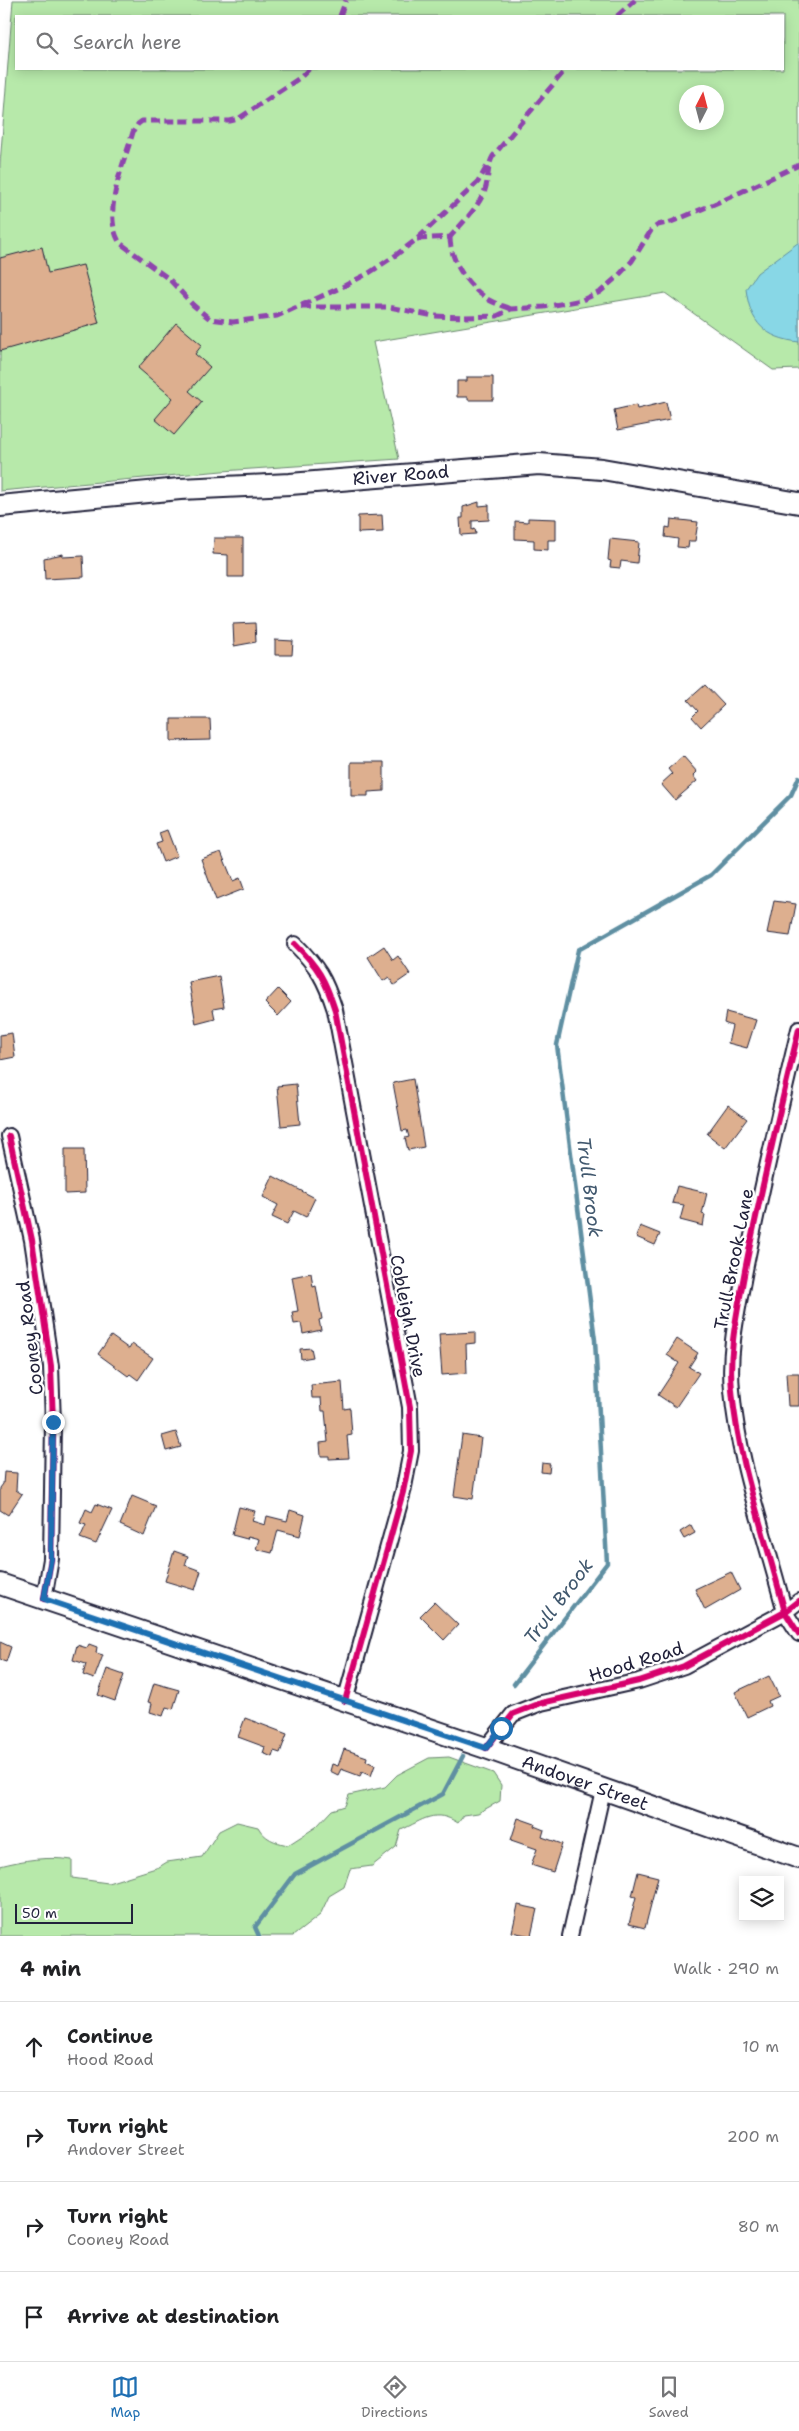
<!DOCTYPE html>
<html lang="en">
<head>
<meta charset="utf-8">
<style>
	body { margin:0; font-family:"Shantell Sans",sans-serif; background:#f6f6f6; color:#202124 }
	.controls { position:absolute; right:15px; bottom:15px; display:grid; overflow:hidden; border-radius:0px; box-shadow:0 2px 12px #0003 }
	.controls button { width:45px; height:45px; display:grid; place-items:center; padding:0; border:0; border-bottom:1px solid #e0e0e0; background:#fff; color:#202124; font:25px sans-serif }
	.compass { position:absolute; left:679px; top:85px; width:45px; height:45px; border-radius:50%; background:#fff; box-shadow:0 2px 12px #0003; rotate:6deg }
	.scale { position:absolute; left:15px; bottom:12px; width:118px; box-sizing:border-box; padding-left:5px; border:2px solid #22223b; border-top:0; font-size:14px; line-height:18px; white-space:nowrap; color:#22223b; -webkit-text-stroke:4px #fff; paint-order:stroke }
	.stop { position:absolute; width:15px; height:15px; margin:-11px; border:4px solid #1f6fb2; border-radius:50%; background:#fff }
	.stop.end { background:#1f6fb2; border-color:#fff; box-shadow:0 1px 5px #0008 }
	.list { margin:0; padding:0; list-style:none }
	h2 { display:flex; justify-content:space-between; align-items:center; height:65px; margin:0; padding:0 20px; font-size:21px }
	h2 small { font-size:16px; font-weight:400; color:#757577 }
	.list li { display:grid; grid-template-columns:32px 1fr auto; gap:15px; align-items:center; box-sizing:border-box; height:90px; padding:0 20px; border-top:1px solid #e0e0e0 }
	.list b { display:block; font-size:19px; white-space:nowrap }
	.list p { margin:0; font-size:16px; white-space:nowrap; color:#757577 }
	.list em { font-size:16px; font-style:normal; color:#757577 }
	.icon { flex:none; width:28px; height:28px; fill:none; stroke:currentColor; stroke-width:2; stroke-linecap:round; stroke-linejoin:round }
	.map { position:relative; flex:none; width:799px; height:1936px; overflow:hidden }
	.search { position:absolute; background:#fff; box-shadow:0 2px 12px #0003; left:15px; right:15px; top:15px; height:55px; display:flex; align-items:center; gap:12px; box-sizing:border-box; padding:0 18px; border-radius:0px; color:#757577; font-size:19px }
	.sheet { height:425px; background:#fff }
	nav { display:flex; justify-content:space-around; align-items:center; box-sizing:border-box; height:70px; border-top:1px solid #e0e0e0; background:#fff; font-size:14px; color:#757577 }
	nav a { display:grid; justify-items:center; gap:2px }
	nav .on { color:#1f6fb2 }
	.map>svg:first-child { display:block }
	.green { fill:#b7e9aa; stroke:#6c8672; fill-rule:evenodd }
	.water { fill:#88d7e6; stroke:#5f8fa2 }
	.lines { fill:none; stroke-linecap:round; stroke-linejoin:round }
	.stream { stroke:#5f8fa2; stroke-width:4.5 }
	.building { fill:#ddaf8f; stroke:#22223b }
	.minor-casing { stroke:#22223b; stroke-width:18 }
	.secondary-casing { stroke:#22223b; stroke-width:24 }
	.minor { stroke:#fff; stroke-width:14 }
	.secondary { stroke:#fff; stroke-width:20 }
	.quiet { stroke:#8e44ad; stroke-width:5; stroke-dasharray:10 5; stroke-linecap:butt }
	.cycleway-casing { stroke:#fff; stroke-width:9 }
	.cycleway { stroke:#d6006c; stroke-width:6 }
	.route { stroke:#1f6fb2; stroke-width:6 }
	.labels { text-anchor:middle; stroke-width:4.5; stroke-linejoin:round; paint-order:stroke }
	.street-label { font-size:18px; fill:#22223b; stroke:#fff }
	.water-label { font-size:19px; font-style:italic; fill:#41586e; stroke:#fff }
</style>
</head>
<body>
<div class="map">
<svg width="799" height="1936" viewBox="0 0 799 1936">
	<rect width="100%" height="100%" fill="#fff"/>
	<filter id="ink" filterUnits="userSpaceOnUse"><feTurbulence type="fractalNoise" baseFrequency=".02" numOctaves="2"/><feDisplacementMap in="SourceGraphic" scale="10" xChannelSelector="R" yChannelSelector="G"/><feConvolveMatrix kernelMatrix="1 2 1 2 8 2 1 2 1" color-interpolation-filters="sRGB"/></filter>
	<g filter="url(#ink)">
		<path class="green" d="M13,0H799V369L773,370L665,293L373,342L399,459L222,471L0,491V164ZM16,16H783V69H16ZM686,92H716V122H686Z
			M449,1757L493,1773L501,1785L500,1801L478,1813L464,1815L458,1823C435,1808 423,1820 401,1830L396,1847L372,1866L350,1869L344,1887L329,1896L320,1915L293,1936H0V1866C24,1860 47,1856 72,1860V1878L108,1883L159,1867L167,1862L202,1857L219,1831L237,1822L258,1827C265,1839 274,1842 288,1845L316,1827L332,1810L345,1806L349,1795L385,1787L397,1775L429,1758Z"/>
		<path class="water" d="M799,242V342C765,338 750,323 746,289L757,273Z"/>
		<g class="lines">
			<path class="stream" d="M514,1684L607,1563L595,1340L557,1045L578,950L711,875L791,795L799,777
				M259,1936L255,1927L295,1874L443,1794L463,1756"/>
		</g>
		<path class="building" d="M42,247L48,273L83,265L99,323L0,351V258Z
			M176,323L202,345L195,354L210,367L189,391L202,402L174,435L155,419L173,398L138,368Z
			M467,377H493V400H468V397H457V381H467Z
			M666,402L670,420L618,430L614,410L636,405L637,409Z
			M479,502V506L489,505V520L472,521V530L475,529L476,534L461,535L460,518H463V507Z
			M382,515L383,532L358,533V516Z
			M528,518L556,519V540H548V550L534,549V540L515,539V521L528,522Z
			M671,519L698,522L695,541H689L688,548L677,547L678,539L665,537L666,527L670,528Z
			M214,538H243V577H228V555L213,554Z
			M610,539L639,542L637,563L621,561L620,568L610,567L611,561L608,560Z
			M63,554V557L83,556L84,577L45,579L44,558Z
			M255,623L256,642L234,646L233,624Z
			M275,640L293,641L292,655H275Z
			M705,685L724,705L701,727L692,717L698,711L688,700Z
			M171,719H210L211,740L171,741Z
			M683,756L697,772L693,776L697,781L675,800L661,784L672,774L668,769Z
			M351,762H384V791L368,792V796H351Z
			M167,830L177,856L163,862L156,844L162,842L159,833Z
			M221,852L233,881L240,878L244,889L216,900L201,859Z
			M774,901L796,904L790,936L767,933Z
			M384,946L393,960L398,956L410,974L394,985L389,977L383,981L368,957Z
			M219,976L224,1007L213,1009L215,1019L196,1024L189,982Z
			M278,989L291,1002L278,1016L265,1003Z
			M726,1012L756,1020L747,1048L728,1043L732,1026L724,1023Z
			M12,1033L15,1057L0,1060V1035Z
			M413,1079L424,1147L408,1150L405,1138L409,1137L407,1130L402,1131L393,1083Z
			M296,1084L300,1124L281,1126L277,1086Z
			M728,1105L747,1119L725,1148L707,1134Z
			M65,1149H84L85,1193L65,1194Z
			M273,1176L315,1198L306,1217L294,1211L287,1224L272,1217L278,1205L263,1197Z
			M677,1186L707,1193L702,1214L705,1215L703,1226L680,1220L684,1205L672,1203Z
			M640,1226L660,1234L655,1245L636,1237Z
			M311,1273L313,1287L316,1286L322,1319L319,1320L321,1330L303,1334L301,1323L294,1324L292,1312L298,1311L292,1277Z
			M475,1332V1343L466,1344L467,1373L442,1375L439,1334Z
			M111,1336L129,1349L132,1344L153,1358L138,1380L130,1374L128,1376L98,1354Z
			M677,1339L698,1353L689,1367L699,1373L676,1407L658,1395L679,1363L667,1355Z
			M311,1348L313,1357L301,1359L300,1349Z
			M786,1373H799V1406H788Z
			M342,1382L344,1409L350,1408L352,1435L347,1436L349,1458L329,1459V1456H321L320,1443L328,1442L325,1411H322L321,1398H312L311,1385Z
			M176,1432L181,1447L166,1451L162,1436Z
			M462,1435L481,1438L473,1499L454,1496Z
			M542,1463L550,1464L549,1473L541,1472Z
			M4,1472L17,1473L16,1490L22,1494L8,1515L0,1510V1488L3,1484Z
			M132,1496L156,1506L144,1536L120,1525Z
			M96,1504L112,1510L96,1544L80,1538L86,1525L80,1523L86,1509L92,1512Z
			M239,1507L255,1511L252,1521L265,1525L267,1516L287,1521L290,1510L305,1515L300,1536L278,1530L272,1553L256,1549L259,1539L248,1536L247,1539L232,1535Z
			M691,1525L695,1533L684,1539L680,1532Z
			M174,1551L188,1556L185,1565L201,1571L195,1590L165,1581Z
			M731,1572L740,1590L705,1610L695,1589Z
			M434,1602L458,1625L444,1640L420,1616Z
			M0,1642L11,1647L6,1662L0,1660Z
			M89,1644L97,1647L96,1653L103,1655L94,1679L83,1675L86,1664L73,1660L77,1645L87,1648Z
			M107,1669L124,1675L115,1701L98,1695Z
			M769,1676L779,1696L768,1701L770,1706L747,1717L735,1692Z
			M154,1683L179,1690L173,1709L166,1707L163,1716L150,1712L152,1703L148,1702Z
			M245,1718L287,1734L280,1753L274,1751L272,1757L263,1753L265,1747L238,1737Z
			M344,1749L367,1757L366,1761L375,1765L371,1776L362,1772L360,1776L341,1769L338,1775L330,1771L332,1764L338,1766Z
			M518,1818L535,1824L534,1826L544,1830L542,1837L562,1844L553,1872L531,1865L537,1849L511,1840Z
			M638,1872L658,1877L645,1928L629,1924L636,1897L632,1896Z
			M518,1905L537,1909L531,1936L512,1932Z"/>
		<g class="lines">
			<defs>
				<path id="minor" d="M295,944C318,967 325,979 335,1010L410,1407L411,1451L403,1492L345,1701
					M799,1029C780,1109 761,1189 745,1270C738,1309 728,1350 732,1390C737,1454 762,1527 779,1590L785,1612L799,1634
					M9,1136L32,1240L51,1366L53,1423L51,1559L44,1599
					M486,1748L513,1714L541,1703L639,1681L684,1666L785,1612L799,1601
					M570,1936L603,1790"/>
				<g id="secondary">
					<path id="s1" d="M0,506L180,489L290,484L539,464L602,469L799,503"/>
					<path id="s2" d="M0,1584L486,1748L799,1858"/>
				</g>
			</defs>
			<use href="#minor" class="minor-casing"/>
			<use href="#secondary" class="secondary-casing"/>
			<use href="#minor" class="minor"/>
			<use href="#secondary" class="secondary"/>
			<path class="quiet" d="M340,16L346,0
				M617,16L635,0
				M309,69L301,77L238,119L230,121H142L138,124L133,132C124,164 101,213 120,243L169,279L193,305L210,319L233,322L277,316L340,288L369,273L396,255L417,239L478,182L489,163
				M450,237C450,261 468,287 489,300C496,304 504,306 511,309
				M417,239L450,237C463,222 478,208 485,190C489,178 487,166 493,156L566,69
				M301,307H389L433,316L465,317L497,316L511,309L544,307L582,300L600,292L618,276L632,261L652,229L658,225L671,222L726,199L799,165"/>
			<defs>
				<path id="cycleway" d="M295,944C318,967 325,979 335,1010L410,1407L411,1451L403,1492L345,1701
					M799,1029C780,1109 761,1189 745,1270C738,1309 728,1350 732,1390C737,1454 762,1527 779,1590L785,1612L799,1634
					M9,1136L32,1240L51,1366L53,1423L51,1559L44,1599
					M486,1748L513,1714L541,1703L639,1681L684,1666L785,1612L799,1601"/>
			</defs>
			<use href="#cycleway" class="cycleway-casing"/>
			<use href="#cycleway" class="cycleway"/>
		</g>
	</g>
	<g class="lines" filter="url(#ink)">
		<path class="route" d="M53,1422L51,1559L44,1599L486,1748L501,1728"/>
	</g>
	<g class="labels">
		<g class="street-label">
			<text dy="6" stroke="none"><textPath href="#s1" startOffset="402">River Road</textPath></text>
			<text transform="translate(734 1259) rotate(-79)" y="6">Trull Brook Lane</text>
			<text transform="translate(408 1316) rotate(79)" y="6">Cobleigh Drive</text>
			<text transform="translate(30 1338) rotate(-97)" y="6">Cooney Road</text>
			<text transform="translate(636 1662) rotate(-17)" y="6">Hood Road</text>
			<text dy="6" stroke="none"><textPath href="#s2" startOffset="618">Andover Street</textPath></text>
		</g>
		<g class="water-label">
			<text transform="translate(590 1187) rotate(83)" y="7">Trull Brook</text>
			<text transform="translate(558 1601) rotate(-53)" y="7">Trull Brook</text>
		</g>
	</g>
</svg>
<div class="controls">
<button><svg class="icon" aria-label="layers" viewBox="0 0 24 24"><path d="M12 4l9 5-9 5-9-5zM3 14l9 5 9-5"/></svg></button>
</div>
<svg class="compass" viewBox="-18 -18 36 36"><path d="M0-13l5 13h-10z" fill="#e53935"/><path d="M0 13l5-13h-10z" fill="#757577"/></svg>
<div class="scale">50 m</div>
<div class="stop" style="left:501px;top:1728px"></div>
<div class="stop end" style="left:53px;top:1422px"></div>
<div class="search"><svg class="icon" aria-label="search" viewBox="0 0 24 24"><circle cx="10" cy="10" r="6"/><path d="M15 15l6 6"/></svg>Search here</div>
</div>
<section class="sheet">
<h2>4 min<small>Walk · 290 m</small></h2>
<ul class="list">
<li><svg class="icon" aria-label="ahead" viewBox="0 0 24 24"><path d="M12 20V5M6 11l6-6 6 6"/></svg><div><b>Continue</b><p>Hood Road</p></div><em>10 m</em></li>
<li><svg class="icon" aria-label="right" viewBox="0 0 24 24"><path d="M7 20v-9h11M14 6l5 5-5 5"/></svg><div><b>Turn right</b><p>Andover Street</p></div><em>200 m</em></li>
<li><svg class="icon" aria-label="right" viewBox="0 0 24 24"><path d="M7 20v-9h11M14 6l5 5-5 5"/></svg><div><b>Turn right</b><p>Cooney Road</p></div><em>80 m</em></li>
<li><svg class="icon" aria-label="arrive" viewBox="0 0 24 24"><path d="M6 21V4h12l-3 4 3 4H6"/></svg><div><b>Arrive at destination</b></div></li>
</ul>
</section>
<nav>
<a class="on"><svg class="icon" aria-label="map" viewBox="0 0 24 24"><path d="M3 6l6-2 6 2 6-2v14l-6 2-6-2-6 2zM9 4v14M15 6v14"/></svg>Map</a>
<a><svg class="icon" aria-label="directions" viewBox="0 0 24 24"><path d="M12 3l9 9-9 9-9-9zM9 14v-3h6M13 9l2 2-2 2"/></svg>Directions</a>
<a><svg class="icon" aria-label="saved" viewBox="0 0 24 24"><path d="M7 4h10v16l-5-4-5 4z"/></svg>Saved</a>
</nav>
</body>
</html>
